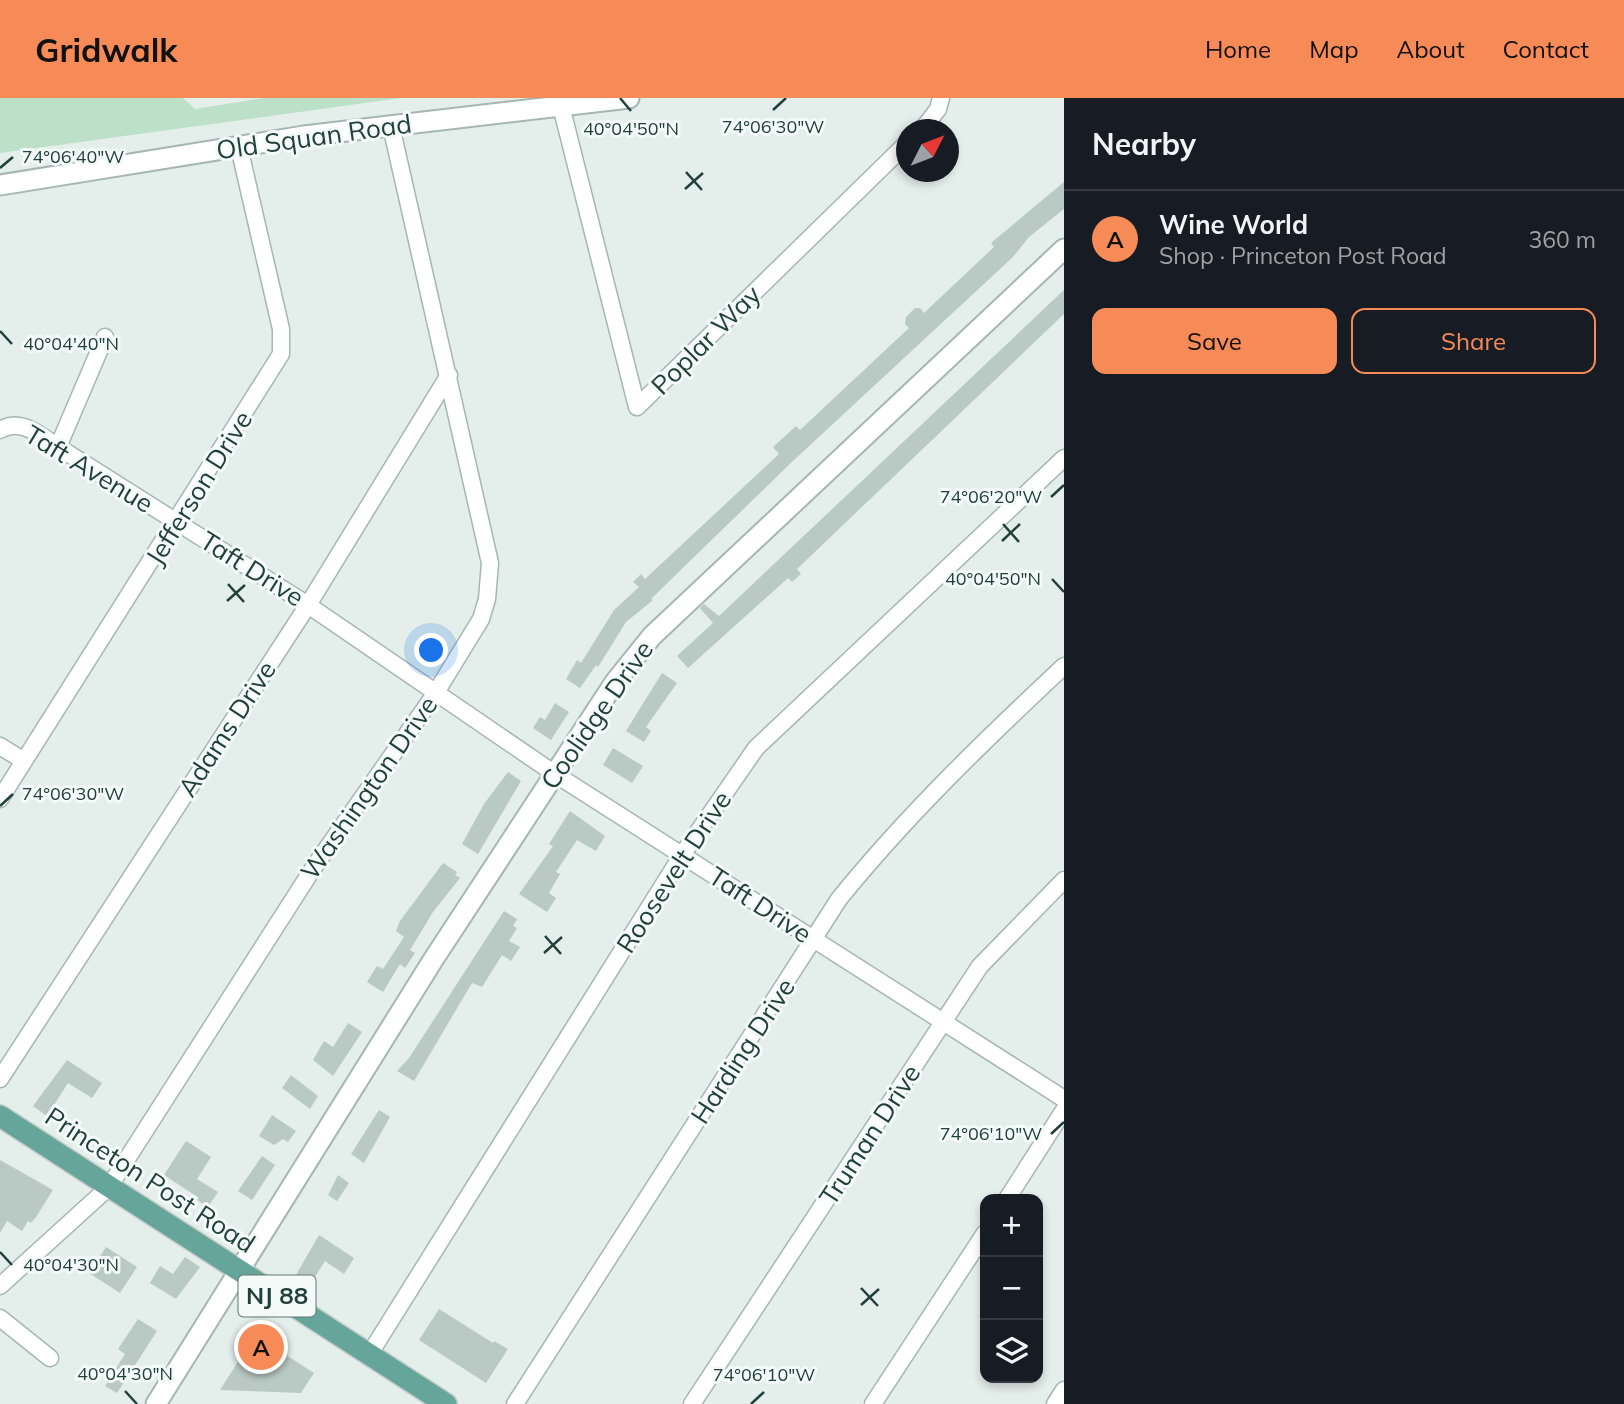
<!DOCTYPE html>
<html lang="en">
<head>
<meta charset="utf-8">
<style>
	body { margin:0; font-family:Mulish,sans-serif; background:#20242c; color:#f1f3f6 }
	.controls { position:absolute; right:21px; bottom:21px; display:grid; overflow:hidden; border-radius:14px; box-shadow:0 4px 10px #0003 }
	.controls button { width:63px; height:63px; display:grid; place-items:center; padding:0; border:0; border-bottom:2px solid #363941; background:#171b24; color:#f1f3f6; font:35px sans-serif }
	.compass { position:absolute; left:896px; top:21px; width:63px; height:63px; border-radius:50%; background:#171b24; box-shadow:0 4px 10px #0003; rotate:48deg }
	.you { position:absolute; left:432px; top:553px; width:24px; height:24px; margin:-18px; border:5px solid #fff; border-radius:50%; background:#1a73e8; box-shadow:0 0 0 10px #1a73e833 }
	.badge { display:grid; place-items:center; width:46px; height:46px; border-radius:50%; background:#f78b58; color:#111; font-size:23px; font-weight:700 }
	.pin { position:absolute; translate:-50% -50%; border:4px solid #fff; box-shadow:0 2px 7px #0006 }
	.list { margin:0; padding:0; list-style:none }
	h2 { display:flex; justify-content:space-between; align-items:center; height:91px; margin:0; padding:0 28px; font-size:30px }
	h2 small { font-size:23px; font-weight:400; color:#9ea1a6 }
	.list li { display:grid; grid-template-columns:46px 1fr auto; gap:21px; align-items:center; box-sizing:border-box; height:98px; padding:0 28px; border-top:2px solid #363941 }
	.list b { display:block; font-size:26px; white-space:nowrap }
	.list p { margin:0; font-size:23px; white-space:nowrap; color:#9ea1a6 }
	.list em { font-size:23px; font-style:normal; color:#9ea1a6 }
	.actions { display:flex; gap:14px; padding:21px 28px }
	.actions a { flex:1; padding:16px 0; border:2px solid #f78b58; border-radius:14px; text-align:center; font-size:24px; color:#f78b58 }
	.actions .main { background:#f78b58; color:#111 }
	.icon { flex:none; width:38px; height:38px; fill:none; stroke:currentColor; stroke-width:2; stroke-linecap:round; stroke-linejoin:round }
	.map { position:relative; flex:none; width:1064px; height:1306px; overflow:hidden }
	header { display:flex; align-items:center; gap:42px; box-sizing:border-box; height:98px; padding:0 35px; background:#f78b58; color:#111 }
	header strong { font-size:33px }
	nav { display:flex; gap:38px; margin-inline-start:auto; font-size:24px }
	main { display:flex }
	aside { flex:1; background:#171b24 }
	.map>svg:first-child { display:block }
	.green { fill:#bce0c8 }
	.building { fill:#b9c9c3 }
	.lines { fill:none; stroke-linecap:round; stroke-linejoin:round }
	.minor-casing { stroke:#a6b6b2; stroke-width:19 }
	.tertiary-casing { stroke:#a6b6b2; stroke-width:23 }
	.primary-casing { stroke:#c1cac8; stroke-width:24 }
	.minor { stroke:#fff; stroke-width:16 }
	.tertiary { stroke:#fff; stroke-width:19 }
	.primary { stroke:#66a599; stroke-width:21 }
	.ticks { fill:none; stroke:#22403a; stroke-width:2.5 }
	.labels { text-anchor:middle; stroke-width:6; stroke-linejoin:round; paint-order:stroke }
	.shield { fill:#f4faf8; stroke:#617873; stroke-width:2 }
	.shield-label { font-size:24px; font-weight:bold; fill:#22403a }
	.street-label { font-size:26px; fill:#22403a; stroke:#f4faf8 }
	.ticks-label { font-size:18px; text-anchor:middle; fill:#22403a; stroke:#f4faf8; stroke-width:6; stroke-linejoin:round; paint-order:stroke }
</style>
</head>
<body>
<header>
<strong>Gridwalk</strong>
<nav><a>Home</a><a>Map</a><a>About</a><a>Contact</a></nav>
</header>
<main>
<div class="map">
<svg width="1064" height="1306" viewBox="0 0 1064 1306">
	<rect width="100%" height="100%" fill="#e4eeea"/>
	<path class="green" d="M0,0H183L195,11L264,0H401L0,55Z"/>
	<path class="building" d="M1064,84V111L1029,139L1013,159L794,362L657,495L651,501L653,502L626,524L598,569L596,567L580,590L566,581L577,562L581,565L614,512L639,489L633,484L641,476L645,481L779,356L773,349L796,328L800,332L909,230L905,226L906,219L915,210H920L924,215L994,149L991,145Z
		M1064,192V216L797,471L801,476L792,484L788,480L688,570L677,558L713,525L700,510L704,506L719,518Z
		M662,575L677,585L646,629L651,633L644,644L626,633Z
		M555,605L569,614L551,642L533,630L540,619L545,622Z
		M613,650L643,668L632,685L603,667Z
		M508,674L521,683L478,756L462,746L484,706Z
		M570,713L605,738L596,753L577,742L556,774L560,776L549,795L556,800L547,814L519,796L553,748L549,746Z
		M443,765L457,774L455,777L460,780L433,814L410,852L415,855L405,870L400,866L383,894L367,884L377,868L383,871L404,839L396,833L400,823Z
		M504,813L517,821L513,828L517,830L509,843L520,849L511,863L502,857L482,889L472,885L414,983L397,973L409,960Z
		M348,925L362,934L333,978L313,962L324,943L333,949Z
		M67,962L102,985L92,1000L68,985L47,1018L33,1008Z
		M291,977L318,998L310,1011L282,990Z
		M379,1012L390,1019L364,1065L351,1056Z
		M272,1017L296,1033L288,1044L283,1041L274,1047L259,1038Z
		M186,1043L211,1059L197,1081L218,1094L208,1109L197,1102L199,1100L164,1077Z
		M262,1058L275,1067L252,1102L238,1093Z
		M0,1062L53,1092L36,1119L31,1125L28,1123L22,1133L7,1123L0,1135Z
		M338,1077L349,1085L337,1103L328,1097Z
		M319,1137L354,1160L344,1176L325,1163L306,1193L292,1184Z
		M106,1149L137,1169L120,1195L89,1175Z
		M185,1159L200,1169L176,1201L150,1185L160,1168L173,1176Z
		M439,1211L493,1245L494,1243L508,1251L486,1285L419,1242Z
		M138,1221L157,1233L117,1295L105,1288L125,1256L118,1251Z
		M255,1237L314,1275L301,1295L220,1292Z"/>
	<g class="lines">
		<defs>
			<path id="minor" d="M561,8L637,309L906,46
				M922,32L938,11L941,0
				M0,332C21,319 41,338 58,349L308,507L555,676L1064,1001
				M58,349L105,239
				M0,648L24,663
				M0,701L281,256V231L239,49
				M0,981L308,507L449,277
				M1007,1101L1064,1012
				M0,1188L109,1089L314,769L435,596L481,521L487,501L490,465L391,28
				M0,1220L50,1260
				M369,1257L682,757L756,650L1064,360
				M515,1306L839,801C907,717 985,642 1064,568
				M692,1306L980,868L1064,782
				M873,1306L985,1135
				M1055,1306L1064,1292"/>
			<path id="tertiary" d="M0,87L304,38L629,0
				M156,1306L433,862L615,584L652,538L1064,151"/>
			<path id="primary" d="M0,1018L446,1306"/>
		</defs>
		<use href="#minor" class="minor-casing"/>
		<use href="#tertiary" class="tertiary-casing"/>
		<use href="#primary" class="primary-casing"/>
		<use href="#minor" class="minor"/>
		<use href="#tertiary" class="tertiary"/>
		<use href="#primary" class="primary"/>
	</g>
	<path class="ticks" d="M620,0L631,13M773,12L786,0M0,70L13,59M686,74L702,92M685,91L703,75M0,233L12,246M1051,399L1064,387M1003,426L1019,444M1002,443L1020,426M1052,481L1064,494M228,486L244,504M227,503L245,487M0,708L13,696M545,838L561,856M544,855L562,839M1051,1036L1064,1024M0,1154L12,1167M861,1190L878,1208M861,1207L879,1191M125,1293L137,1306M751,1306L764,1294"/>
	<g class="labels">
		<rect class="shield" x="238.5" y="1177.5" width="77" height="41" rx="5"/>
		<g class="shield-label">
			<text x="277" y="1206">NJ 88</text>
		</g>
		<g class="street-label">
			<text transform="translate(314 39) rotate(-8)" y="9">Old Squan Road</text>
			<text transform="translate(706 242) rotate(-45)" y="9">Poplar Way</text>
			<text transform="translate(89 371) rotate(31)" y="9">Taft Avenue</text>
			<text transform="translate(199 390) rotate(-58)" y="9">Jefferson Drive</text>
			<text transform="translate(252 471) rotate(32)" y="9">Taft Drive</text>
			<text transform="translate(597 617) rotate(-55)" y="9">Coolidge Drive</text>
			<text transform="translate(227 631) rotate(-57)" y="9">Adams Drive</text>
			<text transform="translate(369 690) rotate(-55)" y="9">Washington Drive</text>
			<text transform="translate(674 774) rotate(-57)" y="9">Roosevelt Drive</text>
			<text transform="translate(760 807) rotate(33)" y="9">Taft Drive</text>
			<text transform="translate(743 953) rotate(-57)" y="9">Harding Drive</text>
			<text transform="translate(870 1037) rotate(-57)" y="9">Truman Drive</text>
			<text transform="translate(150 1082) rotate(33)" y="9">Princeton Post Road</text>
		</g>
	</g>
	<g class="ticks-label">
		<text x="773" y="35">74°06'30"W</text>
		<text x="631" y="37">40°04'50"N</text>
		<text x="73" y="65">74°06'40"W</text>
		<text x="71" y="252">40°04'40"N</text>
		<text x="991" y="405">74°06'20"W</text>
		<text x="993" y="487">40°04'50"N</text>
		<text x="73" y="702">74°06'30"W</text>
		<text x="991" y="1042">74°06'10"W</text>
		<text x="71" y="1173">40°04'30"N</text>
		<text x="125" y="1282">40°04'30"N</text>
		<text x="764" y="1283">74°06'10"W</text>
	</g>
</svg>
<div class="controls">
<button>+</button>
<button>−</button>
<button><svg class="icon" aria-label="layers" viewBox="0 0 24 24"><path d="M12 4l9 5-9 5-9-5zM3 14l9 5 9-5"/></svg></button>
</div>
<svg class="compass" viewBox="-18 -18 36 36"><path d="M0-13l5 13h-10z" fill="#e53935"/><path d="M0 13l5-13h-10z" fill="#9ea1a6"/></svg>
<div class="you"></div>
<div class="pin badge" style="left:261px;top:1249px">A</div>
</div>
<aside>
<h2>Nearby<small></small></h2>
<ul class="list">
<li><span class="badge">A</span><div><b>Wine World</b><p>Shop · Princeton Post Road</p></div><em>360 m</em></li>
</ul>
<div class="actions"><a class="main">Save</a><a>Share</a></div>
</aside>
</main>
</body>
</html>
